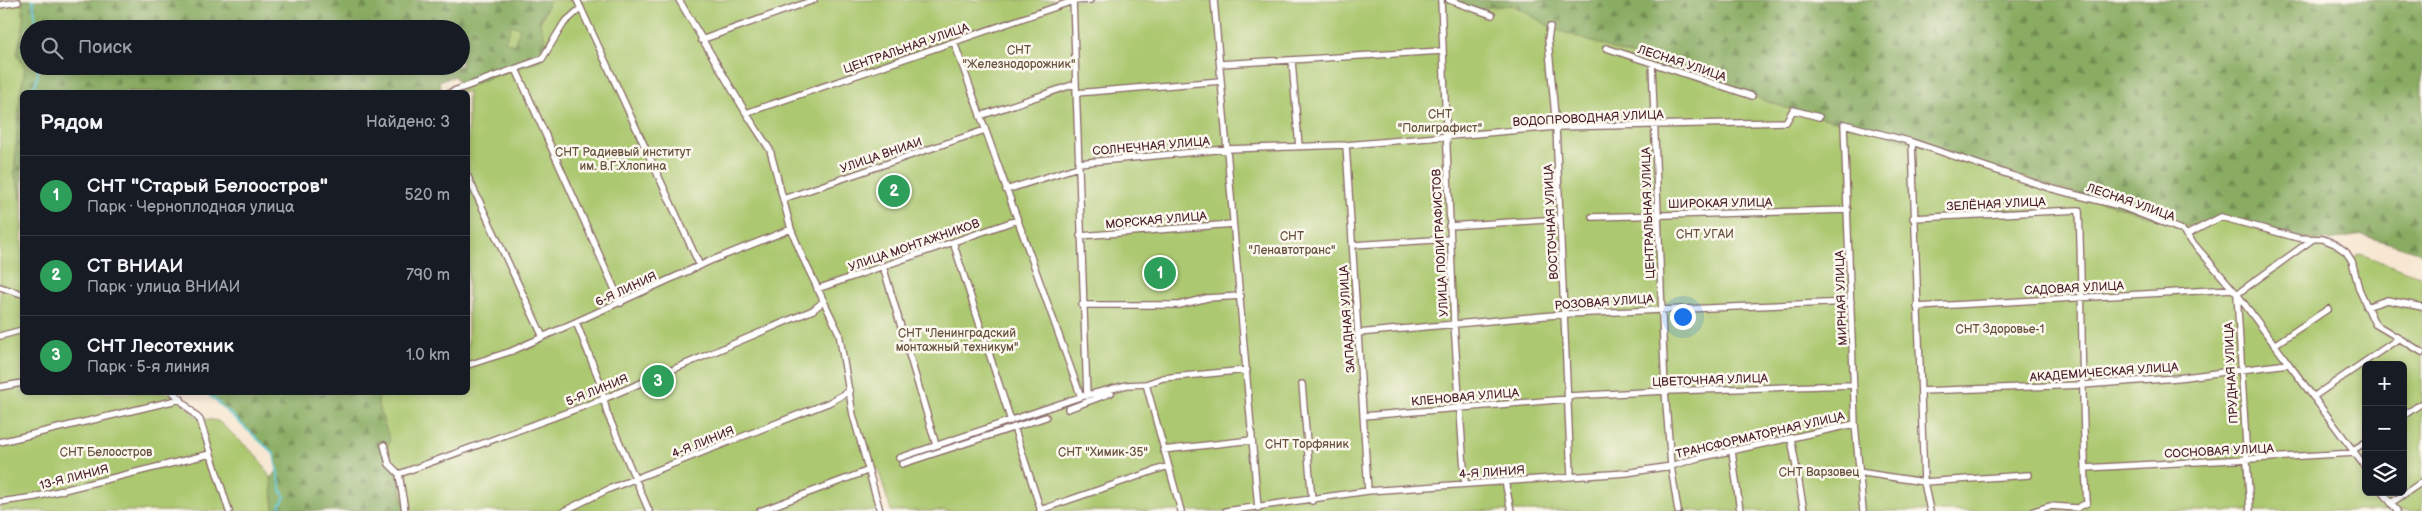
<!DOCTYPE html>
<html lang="ru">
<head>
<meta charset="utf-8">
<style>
	body { margin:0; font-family:"Balsamiq Sans",sans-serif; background:#242831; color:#f1f3f6 }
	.controls { position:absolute; right:15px; bottom:15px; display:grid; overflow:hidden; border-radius:8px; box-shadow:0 2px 8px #0003 }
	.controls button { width:45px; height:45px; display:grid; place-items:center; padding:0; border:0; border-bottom:1px solid #363941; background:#171b24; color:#f1f3f6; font:25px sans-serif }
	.you { position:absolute; left:1682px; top:316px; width:18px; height:18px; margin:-12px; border:4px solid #fff; border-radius:50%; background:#1a73e8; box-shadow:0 0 0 8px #1a73e833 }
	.badge { display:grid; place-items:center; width:32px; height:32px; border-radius:50%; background:#b45309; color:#fff; font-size:16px; font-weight:700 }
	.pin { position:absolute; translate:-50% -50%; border:2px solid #fff; box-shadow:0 1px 5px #0006 }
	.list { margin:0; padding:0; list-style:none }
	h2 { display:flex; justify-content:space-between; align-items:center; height:65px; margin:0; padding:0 20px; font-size:21px }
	h2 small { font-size:16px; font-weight:400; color:#9ea1a6 }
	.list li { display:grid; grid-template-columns:32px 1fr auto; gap:15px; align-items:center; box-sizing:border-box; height:80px; padding:0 20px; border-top:1px solid #363941 }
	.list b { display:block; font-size:19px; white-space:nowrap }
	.list p { margin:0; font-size:16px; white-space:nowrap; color:#9ea1a6 }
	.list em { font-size:16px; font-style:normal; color:#9ea1a6 }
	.icon { flex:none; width:28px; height:28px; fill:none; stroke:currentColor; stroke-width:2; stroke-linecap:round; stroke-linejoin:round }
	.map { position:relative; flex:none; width:2422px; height:511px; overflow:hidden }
	.search { position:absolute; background:#171b24; box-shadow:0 2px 8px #0003; left:20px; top:20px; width:450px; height:55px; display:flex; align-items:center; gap:12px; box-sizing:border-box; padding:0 18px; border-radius:28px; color:#9ea1a6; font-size:19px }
	.panel { position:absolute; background:#171b24; box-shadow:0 2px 8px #0003; left:20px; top:90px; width:450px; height:305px; border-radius:8px }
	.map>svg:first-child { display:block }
	.forest { fill:url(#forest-firs); stroke:#6a6646; fill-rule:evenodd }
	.garden { fill:#acc86f; stroke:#7b744d; fill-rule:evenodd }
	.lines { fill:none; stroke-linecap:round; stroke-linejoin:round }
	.stream { stroke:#5ecad4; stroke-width:2 }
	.street-casing { stroke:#876565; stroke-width:8 }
	.street { stroke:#fff; stroke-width:5.5 }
	.labels { text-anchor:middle; stroke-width:5; stroke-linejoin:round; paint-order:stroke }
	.street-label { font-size:12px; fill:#4a1f2b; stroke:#fbf7ec }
	.park-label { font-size:12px; fill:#67523f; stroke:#fbf7ec }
</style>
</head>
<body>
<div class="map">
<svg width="2422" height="511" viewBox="0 0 2422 511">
	<defs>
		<pattern id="forest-firs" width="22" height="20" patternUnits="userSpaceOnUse" patternTransform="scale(1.25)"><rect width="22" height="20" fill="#89ac62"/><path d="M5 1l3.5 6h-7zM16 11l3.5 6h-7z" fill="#728b51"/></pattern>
	</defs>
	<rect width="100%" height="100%" fill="#fbf7ec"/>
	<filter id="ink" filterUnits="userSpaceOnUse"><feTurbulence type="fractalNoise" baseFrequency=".02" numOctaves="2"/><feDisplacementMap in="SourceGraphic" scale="10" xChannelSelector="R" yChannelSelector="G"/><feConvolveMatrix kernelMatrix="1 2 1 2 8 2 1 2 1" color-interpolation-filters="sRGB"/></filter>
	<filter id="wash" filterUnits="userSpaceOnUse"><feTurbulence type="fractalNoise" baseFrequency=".0096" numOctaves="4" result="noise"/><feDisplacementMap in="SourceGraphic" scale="20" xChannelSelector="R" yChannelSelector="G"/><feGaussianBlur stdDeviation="1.12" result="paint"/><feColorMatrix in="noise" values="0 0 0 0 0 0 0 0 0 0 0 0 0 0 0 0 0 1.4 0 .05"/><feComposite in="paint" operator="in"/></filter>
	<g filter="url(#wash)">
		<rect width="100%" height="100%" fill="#f7e7d2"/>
		<path class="forest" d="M23,0H550L541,18L548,46L542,59L461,88L455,76L439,81L442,92H22V202L14,173L20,94L25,68L17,54L23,26ZM29,29H461V66H29Z
			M1448,0H2422V253L2362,235L2329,240L2196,228L2148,216L2049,188L1895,137L1789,109L1683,73L1554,29L1513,5L1489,7L1476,11Z
			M206,393H379L378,405L390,440L405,511H274L271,479L277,471L274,454Z"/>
		<path class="garden" d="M0,0H23V26L17,54L25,68L20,94L14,173L22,202V392L173,393L198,418L218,421L258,457L271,479L274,511H0Z
			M550,0H1448L1476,11L1489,7L1513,5L1554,29L1789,109L1895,137L2148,216L2196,228L2221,217L2298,238L2322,240L2351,261L2360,254L2422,277V511H891L878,469L867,470L880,511H405L399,475L393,469L386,452L390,440L378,405L379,393L468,392V301L471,300L468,298V92H451L542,59L548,46L540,23ZM2366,365H2403V492H2366Z
			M512,25L520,28L514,45L505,41Z"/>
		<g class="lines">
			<path class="stream" d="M33,0L37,29
				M33,92L38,74L37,66
				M22,149V152
				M206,392L274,454L282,493L285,497L280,505L282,511"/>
		</g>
	</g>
	<g filter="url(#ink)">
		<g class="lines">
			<defs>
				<path id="street" d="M577,0L700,266
					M679,0L746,113L770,150L791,229L802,256L839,333L853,415L880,511
					M1073,0L1087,396
					M1214,0L1258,508
					M1441,0L1454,324L1465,484
					M1449,0L1492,15
					M0,5L18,2
					M1550,27L1548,39L1556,127L1571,476
					M701,40L814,0
					M954,42L1081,397
					M1606,48L1752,96
					M1292,61L1299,147
					M1652,63L1665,391L1671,466L1678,511
					M1220,64L1442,51
					M516,69L621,303
					M451,92L542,59L564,23L581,8
					M1076,93L1221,81
					M746,113L1073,1L1090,0
					M980,116L1075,84
					M1912,142L1924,482L1930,511
					M1346,145L1368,491
					M1078,163L1227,149L1346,145L1556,127L1786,122L1793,110L1819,117
					M468,177L543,337
					M1006,190L1078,167
					M783,199L985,130
					M1592,217L1848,210
					M1913,218L2079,210C2083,308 2081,406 2087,503L2077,508L2050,506L2034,511
					M1449,226L1560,219
					M2186,235L2221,217L2298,238L2323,239L2335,244L2346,252L2352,261L2359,289L2375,324L2422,352
					M1080,236L1233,224
					M953,242L1011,421
					M1353,245L1450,239
					M883,266L936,445
					M0,287L22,294
					M817,289L1017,220
					M1082,305H1179L1207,298L1241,296
					M1917,307L2232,289
					M2366,307L2387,300L2422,307
					M576,322L600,382L607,413L649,511
					M1358,333L1566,314L1851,302
					M0,336L22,330
					M2274,345L2328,309
					M468,365L512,351L710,261L791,229
					M1146,384L1181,511
					M1302,384L1312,501
					M0,387L22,383
					M1921,391L2082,385L2177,378L2288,364
					M173,392L200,420L229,511
					M1568,396L1665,391L1853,385
					M2313,397L2398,339
					M1068,409L1111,393
					M1363,416L1568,399
					M2403,416L2422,403
					M1014,427L1041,511
					M1791,438L1804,511
					M0,442L181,399
					M384,445L389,464L399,474L405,511
					M1163,450L1252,440
					M2353,450L2366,442
					M1732,451L1740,511
					M899,458L1080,397L1127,385L1146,384L1163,378L1247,370
					M902,464L1046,417
					M2085,468L2355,453
					M1858,472L1924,482L2029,475
					M399,474L601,400L813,310L824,301
					M1505,481L1511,511
					M2383,492L2397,511
					M0,502L35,497L210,454
					M2391,503L2422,482
					M1040,510L1168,466
					M564,511L609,489L828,403L850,391
					M760,511L867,471
					M1226,511L1368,491L1626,473L1671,466L1698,458L1855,424
					M1863,511L1855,424L1844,124L1912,142L2049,188L2120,206L2182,230L2237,294L2366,468
					M2250,511L2237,294L2313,239"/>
			</defs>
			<use href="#street" class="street-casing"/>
			<use href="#street" class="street"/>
		</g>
	</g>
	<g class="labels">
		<g class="street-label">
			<text transform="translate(906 48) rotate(-19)" y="4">ЦЕНТРАЛЬНАЯ УЛИЦА</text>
			<text transform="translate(1682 63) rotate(18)" y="4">ЛЕСНАЯ УЛИЦА</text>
			<text transform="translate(1588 118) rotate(-3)" y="4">ВОДОПРОВОДНАЯ УЛИЦА</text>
			<text transform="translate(1151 146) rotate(-5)" y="4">СОЛНЕЧНАЯ УЛИЦА</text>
			<text transform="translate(881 155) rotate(-19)" y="4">УЛИЦА ВНИАИ</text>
			<text transform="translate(2131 202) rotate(19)" y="4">ЛЕСНАЯ УЛИЦА</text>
			<text transform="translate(1720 203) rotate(-1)" y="4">ШИРОКАЯ УЛИЦА</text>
			<text transform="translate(1996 204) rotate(-3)" y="4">ЗЕЛЁНАЯ УЛИЦА</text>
			<text transform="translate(1648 213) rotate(-92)" y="4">ЦЕНТРАЛЬНАЯ УЛИЦА</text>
			<text transform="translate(1156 220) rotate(-5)" y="4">МОРСКАЯ УЛИЦА</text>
			<text transform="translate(1551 222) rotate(-93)" y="4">ВОСТОЧНАЯ УЛИЦА</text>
			<text transform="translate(1440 243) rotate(-93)" y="4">УЛИЦА ПОЛИГРАФИСТОВ</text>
			<text transform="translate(914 245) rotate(-19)" y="4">УЛИЦА МОНТАЖНИКОВ</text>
			<text transform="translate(2074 288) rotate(-3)" y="4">САДОВАЯ УЛИЦА</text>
			<text transform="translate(626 289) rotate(-25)" y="4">6-Я ЛИНИЯ</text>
			<text transform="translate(1841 298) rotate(-92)" y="4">МИРНАЯ УЛИЦА</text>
			<text transform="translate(1604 302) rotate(-4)" y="4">РОЗОВАЯ УЛИЦА</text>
			<text transform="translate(1347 319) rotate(-94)" y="4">ЗАПАДНАЯ УЛИЦА</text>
			<text transform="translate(2104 372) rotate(-4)" y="4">АКАДЕМИЧЕСКАЯ УЛИЦА</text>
			<text transform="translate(2231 373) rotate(-93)" y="4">ПРУДНАЯ УЛИЦА</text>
			<text transform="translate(1710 380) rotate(-2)" y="4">ЦВЕТОЧНАЯ УЛИЦА</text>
			<text transform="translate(597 390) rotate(-22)" y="4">5-Я ЛИНИЯ</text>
			<text transform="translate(1465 397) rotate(-5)" y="4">КЛЕНОВАЯ УЛИЦА</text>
			<text transform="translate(1760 435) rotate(-13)" y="4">ТРАНСФОРМАТОРНАЯ УЛИЦА</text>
			<text transform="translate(703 442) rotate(-22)" y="4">4-Я ЛИНИЯ</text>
			<text transform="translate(2219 451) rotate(-3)" y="4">СОСНОВАЯ УЛИЦА</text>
			<text transform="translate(1492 472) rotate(-4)" y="4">4-Я ЛИНИЯ</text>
			<text transform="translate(74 477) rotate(-14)" y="4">13-Я ЛИНИЯ</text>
		</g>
		<g class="park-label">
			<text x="1019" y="54">СНТ<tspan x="1019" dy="14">"Железнодорожник"</tspan></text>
			<text x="1440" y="118">СНТ<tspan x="1440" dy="14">"Полиграфист"</tspan></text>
			<text x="623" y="156">СНТ Радиевый институт<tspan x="623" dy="14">им. В.Г.Хлопина</tspan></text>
			<text x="1705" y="238">СНТ УГАИ</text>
			<text x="1292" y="240">СНТ<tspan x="1292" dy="14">"Ленавтотранс"</tspan></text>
			<text x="2000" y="333">СНТ Здоровье-1</text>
			<text x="957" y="337">СНТ "Ленинградский<tspan x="957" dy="14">монтажный техникум"</tspan></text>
			<text x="1307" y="448">СНТ Торфяник</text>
			<text x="106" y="456">СНТ Белоостров</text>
			<text x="1103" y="456">СНТ "Химик-35"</text>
			<text x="1819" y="476">СНТ Варзовец</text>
		</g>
	</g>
</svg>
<div class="controls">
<button>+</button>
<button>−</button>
<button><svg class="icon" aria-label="layers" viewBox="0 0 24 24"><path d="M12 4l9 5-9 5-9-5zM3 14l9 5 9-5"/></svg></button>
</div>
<div class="you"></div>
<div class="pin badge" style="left:1160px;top:273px;background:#2e9e5b">1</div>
<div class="pin badge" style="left:894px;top:191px;background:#2e9e5b">2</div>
<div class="pin badge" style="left:658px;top:381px;background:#2e9e5b">3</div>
<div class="search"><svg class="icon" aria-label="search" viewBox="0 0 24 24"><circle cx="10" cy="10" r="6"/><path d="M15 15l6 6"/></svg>Поиск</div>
<section class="panel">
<h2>Рядом<small>Найдено: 3</small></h2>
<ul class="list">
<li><span class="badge" style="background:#2e9e5b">1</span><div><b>СНТ &quot;Старый Белоостров&quot;</b><p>Парк · Черноплодная улица</p></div><em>520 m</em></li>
<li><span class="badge" style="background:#2e9e5b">2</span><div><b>СТ ВНИАИ</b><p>Парк · улица ВНИАИ</p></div><em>790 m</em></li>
<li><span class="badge" style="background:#2e9e5b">3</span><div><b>СНТ Лесотехник</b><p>Парк · 5-я линия</p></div><em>1.0 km</em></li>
</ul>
</section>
</div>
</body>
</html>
